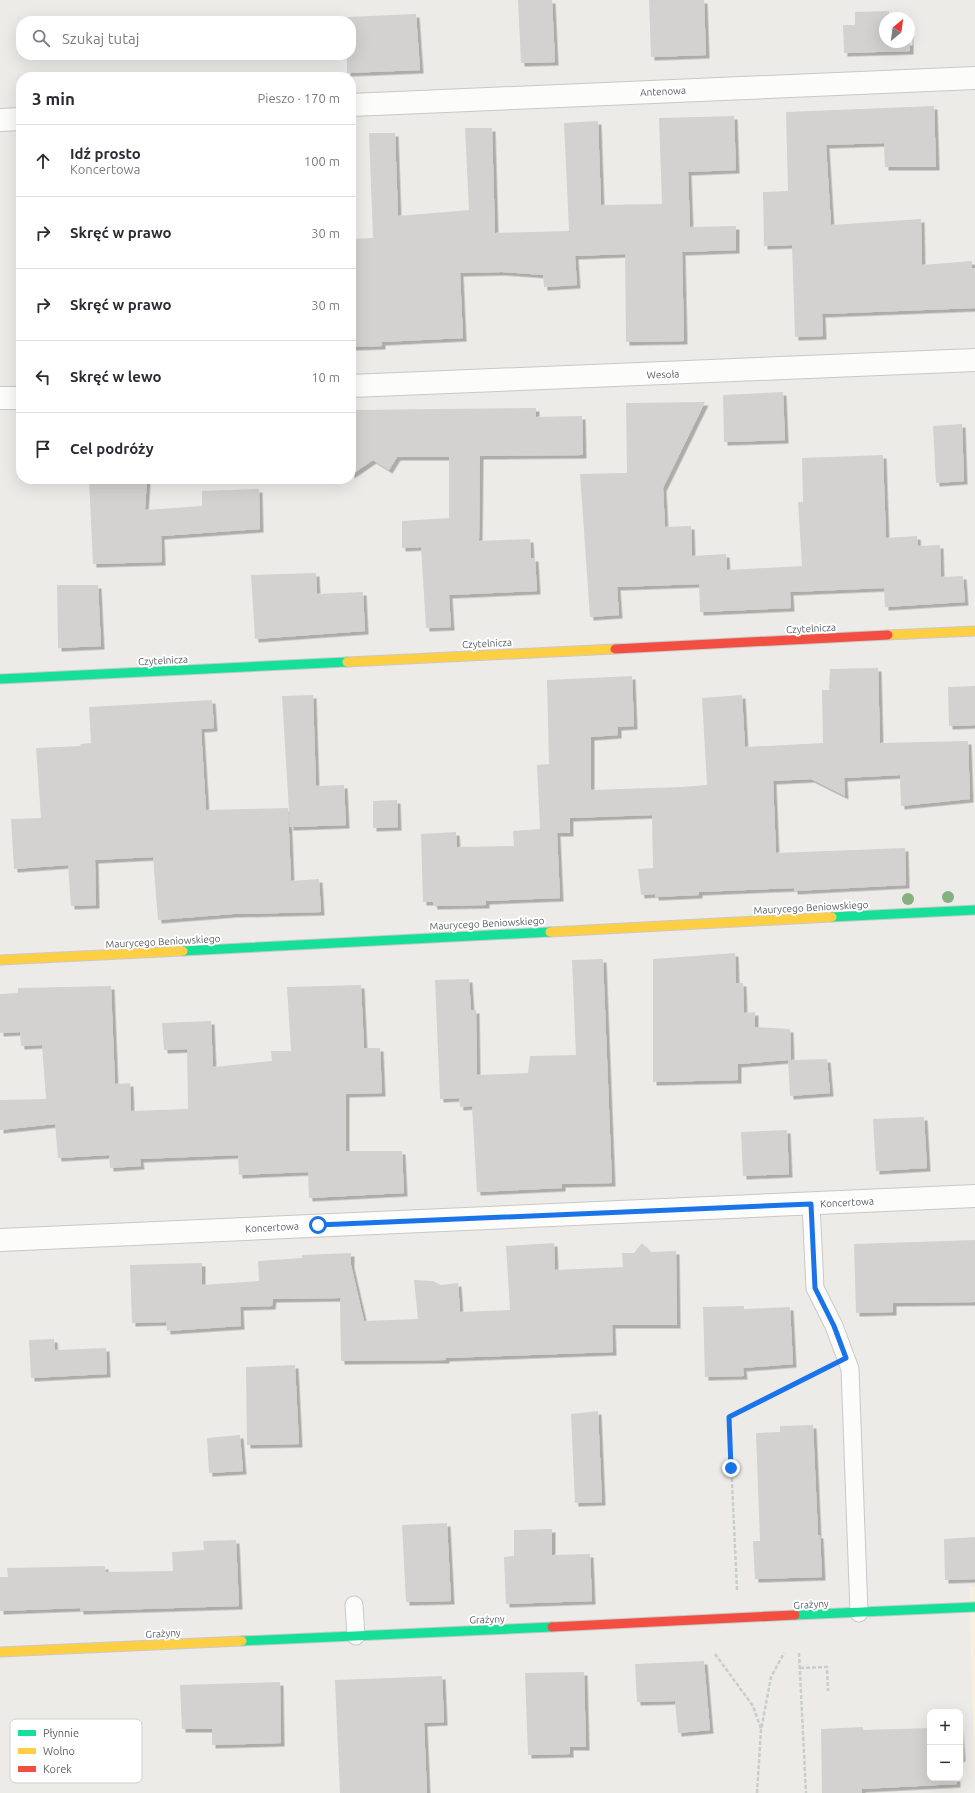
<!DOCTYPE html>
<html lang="pl">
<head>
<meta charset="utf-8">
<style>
	body { margin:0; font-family:Ubuntu,sans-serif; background:#f2f2f3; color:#2b2b33 }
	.controls { position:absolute; right:12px; bottom:12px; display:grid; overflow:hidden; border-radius:8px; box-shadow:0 4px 16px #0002 }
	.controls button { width:36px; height:36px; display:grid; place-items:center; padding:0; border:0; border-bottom:1px solid #e1e1e2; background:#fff; color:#2b2b33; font:20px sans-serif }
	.compass { position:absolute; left:879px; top:12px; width:36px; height:36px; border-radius:50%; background:#fff; box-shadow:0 4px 16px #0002; rotate:29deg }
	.stop { position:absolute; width:12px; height:12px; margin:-9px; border:3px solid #1a73e8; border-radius:50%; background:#fff }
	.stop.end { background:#1a73e8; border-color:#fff; box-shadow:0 1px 4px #0008 }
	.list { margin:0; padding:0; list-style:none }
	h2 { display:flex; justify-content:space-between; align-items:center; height:52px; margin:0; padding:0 16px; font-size:17px }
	h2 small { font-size:13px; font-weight:400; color:#7c7c81 }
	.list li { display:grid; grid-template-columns:26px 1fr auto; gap:12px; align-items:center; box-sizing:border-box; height:72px; padding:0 16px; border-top:1px solid #e1e1e2 }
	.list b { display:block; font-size:15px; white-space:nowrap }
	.list p { margin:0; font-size:13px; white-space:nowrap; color:#7c7c81 }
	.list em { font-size:13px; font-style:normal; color:#7c7c81 }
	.icon { flex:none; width:22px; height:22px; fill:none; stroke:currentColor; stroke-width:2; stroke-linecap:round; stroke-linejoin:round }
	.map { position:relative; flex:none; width:975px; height:1793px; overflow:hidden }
	.search { position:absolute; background:#fff; box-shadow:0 4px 16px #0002; left:16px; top:16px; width:340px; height:44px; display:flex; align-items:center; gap:10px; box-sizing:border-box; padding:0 14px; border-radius:16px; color:#7c7c81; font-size:15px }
	.panel { position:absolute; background:#fff; box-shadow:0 4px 16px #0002; left:16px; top:72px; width:340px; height:412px; border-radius:16px }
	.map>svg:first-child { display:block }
	.commercial { fill:#f7f0df }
	.building { fill:#d4d2d0; filter:url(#shadow) }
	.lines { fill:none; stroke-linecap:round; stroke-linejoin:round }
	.lane-casing { stroke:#c8c8c8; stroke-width:19 }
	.street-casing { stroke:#c8c8c8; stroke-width:24 }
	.fast-casing { stroke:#c9c9c9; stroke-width:11 }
	.slow-casing { stroke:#c9c9c9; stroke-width:11 }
	.jam-casing { stroke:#c9c9c9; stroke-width:11 }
	.path { stroke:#c9ceca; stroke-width:2.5; stroke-dasharray:4 2; stroke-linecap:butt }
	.lane { stroke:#fcfcfb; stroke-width:17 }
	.street { stroke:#fcfcfb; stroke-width:22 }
	.fast { stroke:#16e098; stroke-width:9 }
	.slow { stroke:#ffcf43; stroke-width:9 }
	.jam { stroke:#f24e42; stroke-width:9 }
	.tree { fill:#85b181 }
	.route { stroke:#1a73e8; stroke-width:5 }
	.labels { text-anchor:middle; stroke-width:4; stroke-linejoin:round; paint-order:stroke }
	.street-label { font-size:10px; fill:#5c6166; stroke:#fff }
	.key { fill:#fff; stroke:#ced0d1; stroke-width:1 }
	.key-label { font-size:11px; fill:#5c6166 }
</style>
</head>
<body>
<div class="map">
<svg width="975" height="1793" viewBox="0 0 975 1793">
	<defs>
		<filter id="shadow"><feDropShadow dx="3.5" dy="3.5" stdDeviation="0" flood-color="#0004"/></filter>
	</defs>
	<rect width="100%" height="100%" fill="#edebe7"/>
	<path class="commercial" d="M969,1587H975V1791Z"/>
	<path class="building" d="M518,0H552L555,62L521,63Z
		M649,0H704L706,55L651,57Z
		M889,11V18H885V42H909L910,21V51L844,53L843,25H855V12Z
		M416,14L420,70L347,73V55H351V21H346V17Z
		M934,106L936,167H885L884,143L826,145L831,225L921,219L922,265L972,261V268H975V308L822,314L823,336L795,337L792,245L764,246L763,192L788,191L786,112Z
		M734,116L736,170L688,172L690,227L736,226V250L682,252L684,341L626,342L625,254L575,256L577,285L544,287L543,275L502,272L460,273L463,338L382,342V346L351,347V239L373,238L369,133H395L398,216L469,210L465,128H492L495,233L569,231L564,123L598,121L601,205L662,204L659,118Z
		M783,392L785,440L724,442L723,395Z
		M705,402L663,488L665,527L691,526L692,556L726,554L727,570L802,566L798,502H803L802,458L883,455L886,538L917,536L918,546L940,545L941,577L963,576L965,602L885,607L884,588L790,592L791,608L700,612L699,584L617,587L619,615L590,617L580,474L627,473L626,403Z
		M536,408V417L582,416L583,455L480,456L479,541L530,539L531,558H535L537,591L449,595L451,627L426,628L421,547L402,548V521L449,518V457H397L389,470L373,460L351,475V410Z
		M962,424L964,481L936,483L933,426Z
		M89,479H147L145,510L202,506V491L259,489L260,529L161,536L162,562L93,564Z
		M316,573L317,594L363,592L365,631L255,639L251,575Z
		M57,585H98L101,646L58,648Z
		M878,668L880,743L968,741L970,799L901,806L900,775L844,778L845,796L811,779L773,781L776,853L905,848L906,885L794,891V888L699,892V895L655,897V894L641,895L638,869L653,868L652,815L570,818V833H557L560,898L486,901V905L434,906L433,902H423L421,834L456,832L457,847L514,846L513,831L540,829L537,765L549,764L547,680L632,676L634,726L618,727V735L591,737V790L681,787L707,785L702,698L742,695L745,747L823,743L822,690H829L830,669Z
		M975,686V725L949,726L948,687Z
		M313,695L316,786L344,785L346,825L290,827L282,696Z
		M212,700L214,728L201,729L206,810L288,808L291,881L319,879L321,912L233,914L158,920L153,857L95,860L96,905L71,906L68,865L14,869L11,819L41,818L36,748L81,746L80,744L91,743L89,707Z
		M397,800L398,827L373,828V801Z
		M735,953L736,983H743L744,1013L755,1012V1027L790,1029L791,1060L827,1059L830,1093L790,1096L788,1060L738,1064V1080L653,1082V959Z
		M603,959L612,1183L562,1184V1188L477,1192L472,1106L460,1107L459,1098L440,1099L435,980L469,979L471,1010H476L477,1075L528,1073L530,1056L576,1055L572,960Z
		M361,985L364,1048H380L382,1093L346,1094V1151H402L404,1193L309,1198L308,1172L239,1175L238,1155L140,1159L141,1166L110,1168L109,1155L58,1158L55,1124L0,1130V1100L46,1099L42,1045L21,1046L20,1032L0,1033V994L18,993V988L111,986L115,1084L130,1083L131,1111L188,1109L187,1049L164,1050L162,1023L211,1021L213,1067L272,1061L271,1051H291L287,987Z
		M924,1117L927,1168L876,1171L873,1119Z
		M787,1130L789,1174L743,1176L741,1132Z
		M975,1240V1302L893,1303V1312L856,1313L854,1244Z
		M554,1243L555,1270L623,1267L622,1253H634L642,1243L651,1252L676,1251L677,1325H612L613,1352L446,1358V1360L341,1361L340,1298L273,1299L272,1306L240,1307L241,1326L167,1331L166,1322L132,1323L130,1265L202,1263V1285L259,1281L258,1261L302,1258V1255L351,1253V1265L364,1321L418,1319L414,1280L433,1281L441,1285L458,1283L460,1312L510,1310L506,1246Z
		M744,1306V1309L790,1307L793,1364L743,1368L744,1376L705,1377L703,1307Z
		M54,1339L55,1350L106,1348L107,1374L31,1378L29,1340Z
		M295,1365L299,1444L247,1445L246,1367Z
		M598,1411L602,1502L575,1503L571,1414Z
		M813,1425L818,1535H820L822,1577L755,1579L753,1541H760L756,1433L780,1432V1426Z
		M240,1435L243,1471L209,1473L207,1438Z
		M447,1523L451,1601L406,1602L402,1525Z
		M552,1529V1555L590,1554L592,1601L506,1604L504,1557L514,1556V1530Z
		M975,1537V1579L945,1580L944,1539Z
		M236,1540L239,1606L80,1611V1608L0,1611V1577H8L7,1568L105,1566L106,1572L173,1571L172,1552L204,1550L203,1541Z
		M704,1661L710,1730L678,1733L675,1701L637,1702L635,1664Z
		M584,1672L586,1747H570V1754L528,1755L525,1673Z
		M442,1676L444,1722L424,1723L427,1793H340L335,1680Z
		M280,1682L281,1743L212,1745V1729H182L180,1685Z
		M863,1727V1730L930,1728V1778H957V1784L862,1789V1793H822L821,1729Z
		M960,1727L962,1758L960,1759Z"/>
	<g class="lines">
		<defs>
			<path id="lane" d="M811,1204L815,1288L834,1326L850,1369L859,1613
				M354,1605L356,1636"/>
			<path id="street" d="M351,105L975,78
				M0,120L21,119
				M351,386L975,360
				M0,398H21
				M0,1240L975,1196"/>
			<path id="fast" d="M0,679L347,662
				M832,917L975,910
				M183,951L550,932
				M795,1615L975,1607
				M242,1641L552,1627"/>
			<path id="slow" d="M888,635L975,631
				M347,662L615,649
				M550,932L832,917
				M0,960L183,951
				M0,1652L242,1641"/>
			<path id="jam" d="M615,649L888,635
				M552,1627L795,1615"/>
		</defs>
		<use href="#lane" class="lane-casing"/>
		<use href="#street" class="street-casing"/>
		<use href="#fast" class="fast-casing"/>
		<use href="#slow" class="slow-casing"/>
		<use href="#jam" class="jam-casing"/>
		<path class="path" d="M737,1590L729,1417L824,1370
			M799,1653L806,1793
			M715,1654L753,1706L761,1729
			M800,1668L827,1667L828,1691
			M757,1793L761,1730L771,1677L784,1653"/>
		<use href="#lane" class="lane"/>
		<use href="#street" class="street"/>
		<use href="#fast" class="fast"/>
		<use href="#slow" class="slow"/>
		<use href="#jam" class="jam"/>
	</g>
	<g class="tree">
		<circle cx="948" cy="897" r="6"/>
		<circle cx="908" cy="899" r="6"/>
	</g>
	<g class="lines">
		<path class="route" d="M318,1225L811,1204L815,1288L834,1326L846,1358L729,1417L731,1468"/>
	</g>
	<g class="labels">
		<g class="street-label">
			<text transform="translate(663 91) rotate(-3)" y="4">Antenowa</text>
			<text transform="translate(663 374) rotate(-2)" y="4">Wesoła</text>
			<text transform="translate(811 628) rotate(-3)" y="4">Czytelnicza</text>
			<text transform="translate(487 643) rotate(-3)" y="4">Czytelnicza</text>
			<text transform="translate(163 660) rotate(-3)" y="4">Czytelnicza</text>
			<text transform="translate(811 907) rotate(-3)" y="4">Maurycego Beniowskiego</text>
			<text transform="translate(487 923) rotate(-3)" y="4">Maurycego Beniowskiego</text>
			<text transform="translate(163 941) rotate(-3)" y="4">Maurycego Beniowskiego</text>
			<text transform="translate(847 1202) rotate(-3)" y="4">Koncertowa</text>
			<text transform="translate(272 1227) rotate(-3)" y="4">Koncertowa</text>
			<text transform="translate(811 1604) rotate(-3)" y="4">Grażyny</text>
			<text transform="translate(487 1619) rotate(-2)" y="4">Grażyny</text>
			<text transform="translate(163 1633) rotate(-3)" y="4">Grażyny</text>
		</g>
	</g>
	<rect x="10" y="1719" width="132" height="64" rx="6" class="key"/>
	<rect x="18" y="1730" width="18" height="6" fill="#16e098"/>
	<rect x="18" y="1748" width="18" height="6" fill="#ffcf43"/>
	<rect x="18" y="1766" width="18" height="6" fill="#f24e42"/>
	<g class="key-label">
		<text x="43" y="1737">Płynnie</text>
		<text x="43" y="1755">Wolno</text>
		<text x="43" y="1773">Korek</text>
	</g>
</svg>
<div class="controls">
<button>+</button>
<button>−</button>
</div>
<svg class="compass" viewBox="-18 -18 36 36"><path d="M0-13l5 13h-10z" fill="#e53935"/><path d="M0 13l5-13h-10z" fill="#7c7c81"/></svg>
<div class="stop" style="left:318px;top:1225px"></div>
<div class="stop end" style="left:731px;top:1468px"></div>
<div class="search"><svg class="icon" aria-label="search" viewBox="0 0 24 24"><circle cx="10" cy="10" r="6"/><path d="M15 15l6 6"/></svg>Szukaj tutaj</div>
<section class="panel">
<h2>3 min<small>Pieszo · 170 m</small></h2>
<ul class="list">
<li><svg class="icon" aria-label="ahead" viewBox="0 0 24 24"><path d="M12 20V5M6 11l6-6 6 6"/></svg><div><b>Idź prosto</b><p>Koncertowa</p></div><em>100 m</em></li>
<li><svg class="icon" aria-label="right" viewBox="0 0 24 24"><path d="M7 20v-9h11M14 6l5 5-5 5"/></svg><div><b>Skręć w prawo</b></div><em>30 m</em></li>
<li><svg class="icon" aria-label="right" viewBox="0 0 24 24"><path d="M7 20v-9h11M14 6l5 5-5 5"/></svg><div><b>Skręć w prawo</b></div><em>30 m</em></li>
<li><svg class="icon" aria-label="left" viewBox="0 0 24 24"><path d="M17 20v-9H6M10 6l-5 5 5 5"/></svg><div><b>Skręć w lewo</b></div><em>10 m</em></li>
<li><svg class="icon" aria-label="arrive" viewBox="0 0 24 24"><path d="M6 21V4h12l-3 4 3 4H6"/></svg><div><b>Cel podróży</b></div></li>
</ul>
</section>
</div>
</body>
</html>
